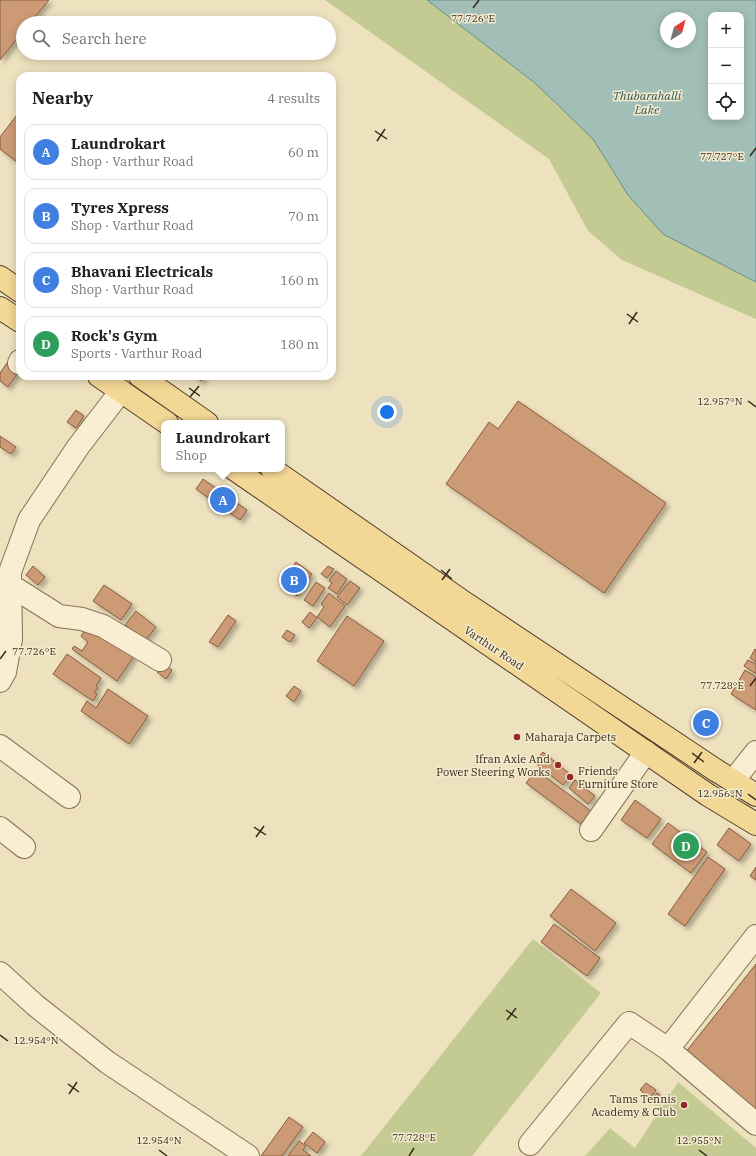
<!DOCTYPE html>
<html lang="en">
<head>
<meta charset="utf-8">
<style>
	body { margin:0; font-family:"IBM Plex Serif",serif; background:#f6f6f6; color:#202124 }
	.controls { position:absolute; right:12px; top:12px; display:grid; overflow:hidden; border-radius:8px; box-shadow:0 2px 10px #0003 }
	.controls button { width:36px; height:36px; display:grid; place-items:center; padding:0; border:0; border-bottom:1px solid #e0e0e0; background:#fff; color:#202124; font:20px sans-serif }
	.compass { position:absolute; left:660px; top:12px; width:36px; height:36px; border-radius:50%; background:#fff; box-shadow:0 2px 10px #0003; rotate:36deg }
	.you { position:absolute; left:387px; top:412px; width:14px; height:14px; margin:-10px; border:3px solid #fff; border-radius:50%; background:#1a73e8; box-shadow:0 0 0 6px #1a73e833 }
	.badge { display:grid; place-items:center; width:26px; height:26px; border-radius:50%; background:#2563eb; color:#fff; font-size:13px; font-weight:700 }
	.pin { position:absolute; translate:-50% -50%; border:2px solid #fff; box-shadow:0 1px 4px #0006 }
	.popup { position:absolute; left:161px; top:420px; width:124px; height:52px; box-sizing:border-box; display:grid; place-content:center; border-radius:8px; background:#fff; filter:drop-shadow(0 1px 3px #0005); font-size:13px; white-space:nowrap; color:#757577 }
	.popup b { font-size:15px; color:#202124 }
	.popup::after { content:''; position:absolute; left:50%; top:100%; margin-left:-8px; border:8px solid transparent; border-top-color:#fff }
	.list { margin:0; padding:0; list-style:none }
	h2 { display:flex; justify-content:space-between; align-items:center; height:52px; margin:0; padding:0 16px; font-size:17px }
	h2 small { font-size:13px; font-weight:400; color:#757577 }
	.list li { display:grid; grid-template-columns:26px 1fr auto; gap:12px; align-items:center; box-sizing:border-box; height:56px; margin:0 8px 8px; padding:0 8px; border:1px solid #e0e0e0; border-radius:12px }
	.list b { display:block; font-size:15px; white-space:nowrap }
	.list p { margin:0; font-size:13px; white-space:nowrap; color:#757577 }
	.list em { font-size:13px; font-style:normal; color:#757577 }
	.icon { flex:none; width:22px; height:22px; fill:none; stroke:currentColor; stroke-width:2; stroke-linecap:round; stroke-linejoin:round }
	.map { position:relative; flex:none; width:756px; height:1156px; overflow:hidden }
	.search { position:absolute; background:#fff; box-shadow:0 2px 10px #0003; left:16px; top:16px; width:320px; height:44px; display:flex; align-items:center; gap:10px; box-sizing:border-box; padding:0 14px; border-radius:22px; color:#757577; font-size:15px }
	.panel { position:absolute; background:#fff; box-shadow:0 2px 10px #0003; left:16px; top:72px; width:320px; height:308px; border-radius:12px }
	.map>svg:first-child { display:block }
	.green { fill:#c3cb93 }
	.water { fill:#a2bfb7; stroke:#698d85; fill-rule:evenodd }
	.building { fill:#cc9b74; stroke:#855b3d; filter:url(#shadow) }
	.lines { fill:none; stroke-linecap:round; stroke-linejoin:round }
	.minor-casing { stroke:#867157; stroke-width:24 }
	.major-casing { stroke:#533f2c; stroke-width:24 }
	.minor { stroke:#f9eed1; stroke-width:22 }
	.major { stroke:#f2d795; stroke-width:22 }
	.ticks { fill:none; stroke:#35291c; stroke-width:1.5 }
	.poi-dot { fill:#952927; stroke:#f5ebce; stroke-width:1.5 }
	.labels { text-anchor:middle; stroke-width:3; stroke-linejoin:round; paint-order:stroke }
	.street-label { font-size:11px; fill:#35291c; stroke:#f5ebce }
	.poi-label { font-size:11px; fill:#35291c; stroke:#f5ebce; text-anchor:start }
	.water-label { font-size:12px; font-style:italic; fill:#2b5553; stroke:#f5ebce }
	.ticks-label { font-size:10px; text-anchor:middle; fill:#35291c; stroke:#f5ebce; stroke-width:3; stroke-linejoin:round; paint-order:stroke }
</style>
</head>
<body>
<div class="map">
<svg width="756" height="1156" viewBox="0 0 756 1156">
	<defs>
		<filter id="shadow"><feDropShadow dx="3.5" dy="3.5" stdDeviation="2" flood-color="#0004"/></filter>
	</defs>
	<rect width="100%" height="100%" fill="#eee1be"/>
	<path class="green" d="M325,0H427L535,83L593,139L628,195L663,234L756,282V319L622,260L588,231L549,159Z
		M533,939L601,993L472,1156H361Z
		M678,1082L756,1148V1156H585L610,1128L635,1148Z"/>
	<path class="water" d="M427,0H756V282L663,234L628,195L593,139L535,83ZM711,15H741V117H711ZM666,18H690V42H666Z"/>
	<path class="building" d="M0,0H49L30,23H23V31L0,60Z
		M20,111V164L0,149V137Z
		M7,363L19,371L8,387L0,381V373Z
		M194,376H205L201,381Z
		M518,401L666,503L604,593L446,484L489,422L498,429Z
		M76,410L84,416L76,428L67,422Z
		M0,436L16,447L11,454L0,447Z
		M203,479L247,510L240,520L196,489Z
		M296,562L312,574L297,596L280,584Z
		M33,566L45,577L38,585L26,575Z
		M328,566L334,569L327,578L321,574Z
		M336,571L347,579L337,594L328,588L332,583L329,581Z
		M350,581L360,588L347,605L337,597Z
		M316,582L325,588L313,606L304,600Z
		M104,585L132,604L121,620L93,601Z
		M329,593L345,606L330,627L317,617L324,607L321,604Z
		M136,611L156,627L145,641L125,625Z
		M310,612L317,618L309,628L302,622Z
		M228,615L236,621L218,647L209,642Z
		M347,616L384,641L354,686L317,661Z
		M89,624L134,656L117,681L72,649L74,646L82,651L88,642L81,636Z
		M287,630L295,635L290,642L282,637Z
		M755,649L756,650V662L750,658Z
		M67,654L101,678L96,686L98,688L94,692L97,694L93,701L53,674Z
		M748,660L756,664V674L744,666Z
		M163,664L172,670L166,679L157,672Z
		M745,670L756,677V710L731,694Z
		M294,686L301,691L294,702L286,696Z
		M108,689L148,716L129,744L81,711L87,701L96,708Z
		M543,752L571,775L563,785L534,762Z
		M536,770L591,811L581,824L526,783Z
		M575,780L595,796L588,804L569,788Z
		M635,800L661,819L647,838L621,820Z
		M668,823L707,852L691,873L652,844Z
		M729,828L751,844L739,861L717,845Z
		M708,857L725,869L685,926L668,914Z
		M756,867V880L750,876Z
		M571,889L616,923L595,951L550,916Z
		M554,924L600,958L587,976L541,942Z
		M756,964V1118L681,1058Z
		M646,1083L656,1090L650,1098L640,1090Z
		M657,1093L660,1095L656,1102L652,1100Z
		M289,1117L303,1127L282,1156H261Z
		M313,1132L325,1142L317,1153L304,1143Z
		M299,1141L306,1146L303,1150L311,1156H288Z"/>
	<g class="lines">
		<defs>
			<path id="minor" d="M19,363L20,361
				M10,585L59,616L82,619L103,626L160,660
				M0,681L5,672L11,639L10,572L29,520L78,447L121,391
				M0,746L69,797
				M733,781L756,752
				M0,828L24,847
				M591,830L646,752
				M756,936L668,1049L756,1124
				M0,973L35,1005L107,1062L248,1156
				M530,1144L629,1023L668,1049"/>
			<path id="major" d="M0,277L20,291
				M0,308L20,321
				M99,376L167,423
				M140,376L207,423
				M234,469L708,795L756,824
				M272,469L462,601L717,771L756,795"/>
		</defs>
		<use href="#minor" class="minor-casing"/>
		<use href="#major" class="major-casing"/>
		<use href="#minor" class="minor"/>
		<use href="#major" class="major"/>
	</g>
	<path class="ticks" d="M473,8L479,0M375,131L387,139M377,141L385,129M750,156L756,148M627,314L638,322M629,324L637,312M189,388L200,396M190,397L199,386M748,401L756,407M441,570L452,579M442,580L450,569M0,659L6,651M750,686L756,678M692,753L704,762M694,763L702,752M748,794L756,800M254,827L266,835M256,837L264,826M506,1010L517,1018M507,1020L516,1008M0,1035L8,1041M68,1084L79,1092M69,1094L77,1082M159,1150L167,1156M699,1150L707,1156M409,1156L414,1148"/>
	<g class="poi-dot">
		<circle cx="517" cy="737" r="4"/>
		<circle cx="558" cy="765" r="4"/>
		<circle cx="570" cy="777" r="4"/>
		<circle cx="684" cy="1105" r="4"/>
	</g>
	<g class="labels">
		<g class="street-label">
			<text transform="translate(494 648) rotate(34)" y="4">Varthur Road</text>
		</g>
		<g class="poi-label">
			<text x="525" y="741">Maharaja Carpets</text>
			<text x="550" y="763" text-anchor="end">Ifran Axle And<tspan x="550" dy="13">Power Steering Works</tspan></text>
			<text x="578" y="775">Friends<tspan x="578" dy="13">Furniture Store</tspan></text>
			<text x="676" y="1103" text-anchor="end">Tams Tennis<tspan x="676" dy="13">Academy &amp; Club</tspan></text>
		</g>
		<g class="water-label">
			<text x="647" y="100">Thubarahalli<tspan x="647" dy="14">Lake</tspan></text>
		</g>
	</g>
	<g class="ticks-label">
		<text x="473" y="22">77.726°E</text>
		<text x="722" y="160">77.727°E</text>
		<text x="720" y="405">12.957°N</text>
		<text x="34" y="655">77.726°E</text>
		<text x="722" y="689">77.728°E</text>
		<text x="720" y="797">12.956°N</text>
		<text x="36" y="1044">12.954°N</text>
		<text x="414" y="1141">77.728°E</text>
		<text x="159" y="1144">12.954°N</text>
		<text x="699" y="1144">12.955°N</text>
	</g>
</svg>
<div class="controls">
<button>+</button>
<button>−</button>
<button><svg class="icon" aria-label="locate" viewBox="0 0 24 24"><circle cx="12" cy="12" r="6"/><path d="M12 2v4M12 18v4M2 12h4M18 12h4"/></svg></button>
</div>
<svg class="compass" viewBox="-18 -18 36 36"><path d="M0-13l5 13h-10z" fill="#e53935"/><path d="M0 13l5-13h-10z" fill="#757577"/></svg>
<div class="you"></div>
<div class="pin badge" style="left:223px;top:500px;background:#3f7fe0">A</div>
<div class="popup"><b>Laundrokart</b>Shop</div>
<div class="pin badge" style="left:294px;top:580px;background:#3f7fe0">B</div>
<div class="pin badge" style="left:706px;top:723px;background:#3f7fe0">C</div>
<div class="pin badge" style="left:686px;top:846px;background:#2e9e5b">D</div>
<div class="search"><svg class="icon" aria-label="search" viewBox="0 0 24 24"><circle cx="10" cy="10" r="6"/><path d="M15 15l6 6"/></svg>Search here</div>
<section class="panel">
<h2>Nearby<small>4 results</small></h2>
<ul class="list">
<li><span class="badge" style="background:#3f7fe0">A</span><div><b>Laundrokart</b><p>Shop · Varthur Road</p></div><em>60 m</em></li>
<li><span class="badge" style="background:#3f7fe0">B</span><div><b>Tyres Xpress</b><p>Shop · Varthur Road</p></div><em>70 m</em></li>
<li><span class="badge" style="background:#3f7fe0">C</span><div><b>Bhavani Electricals</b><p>Shop · Varthur Road</p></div><em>160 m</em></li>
<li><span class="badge" style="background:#2e9e5b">D</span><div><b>Rock's Gym</b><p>Sports · Varthur Road</p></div><em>180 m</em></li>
</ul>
</section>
</div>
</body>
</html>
